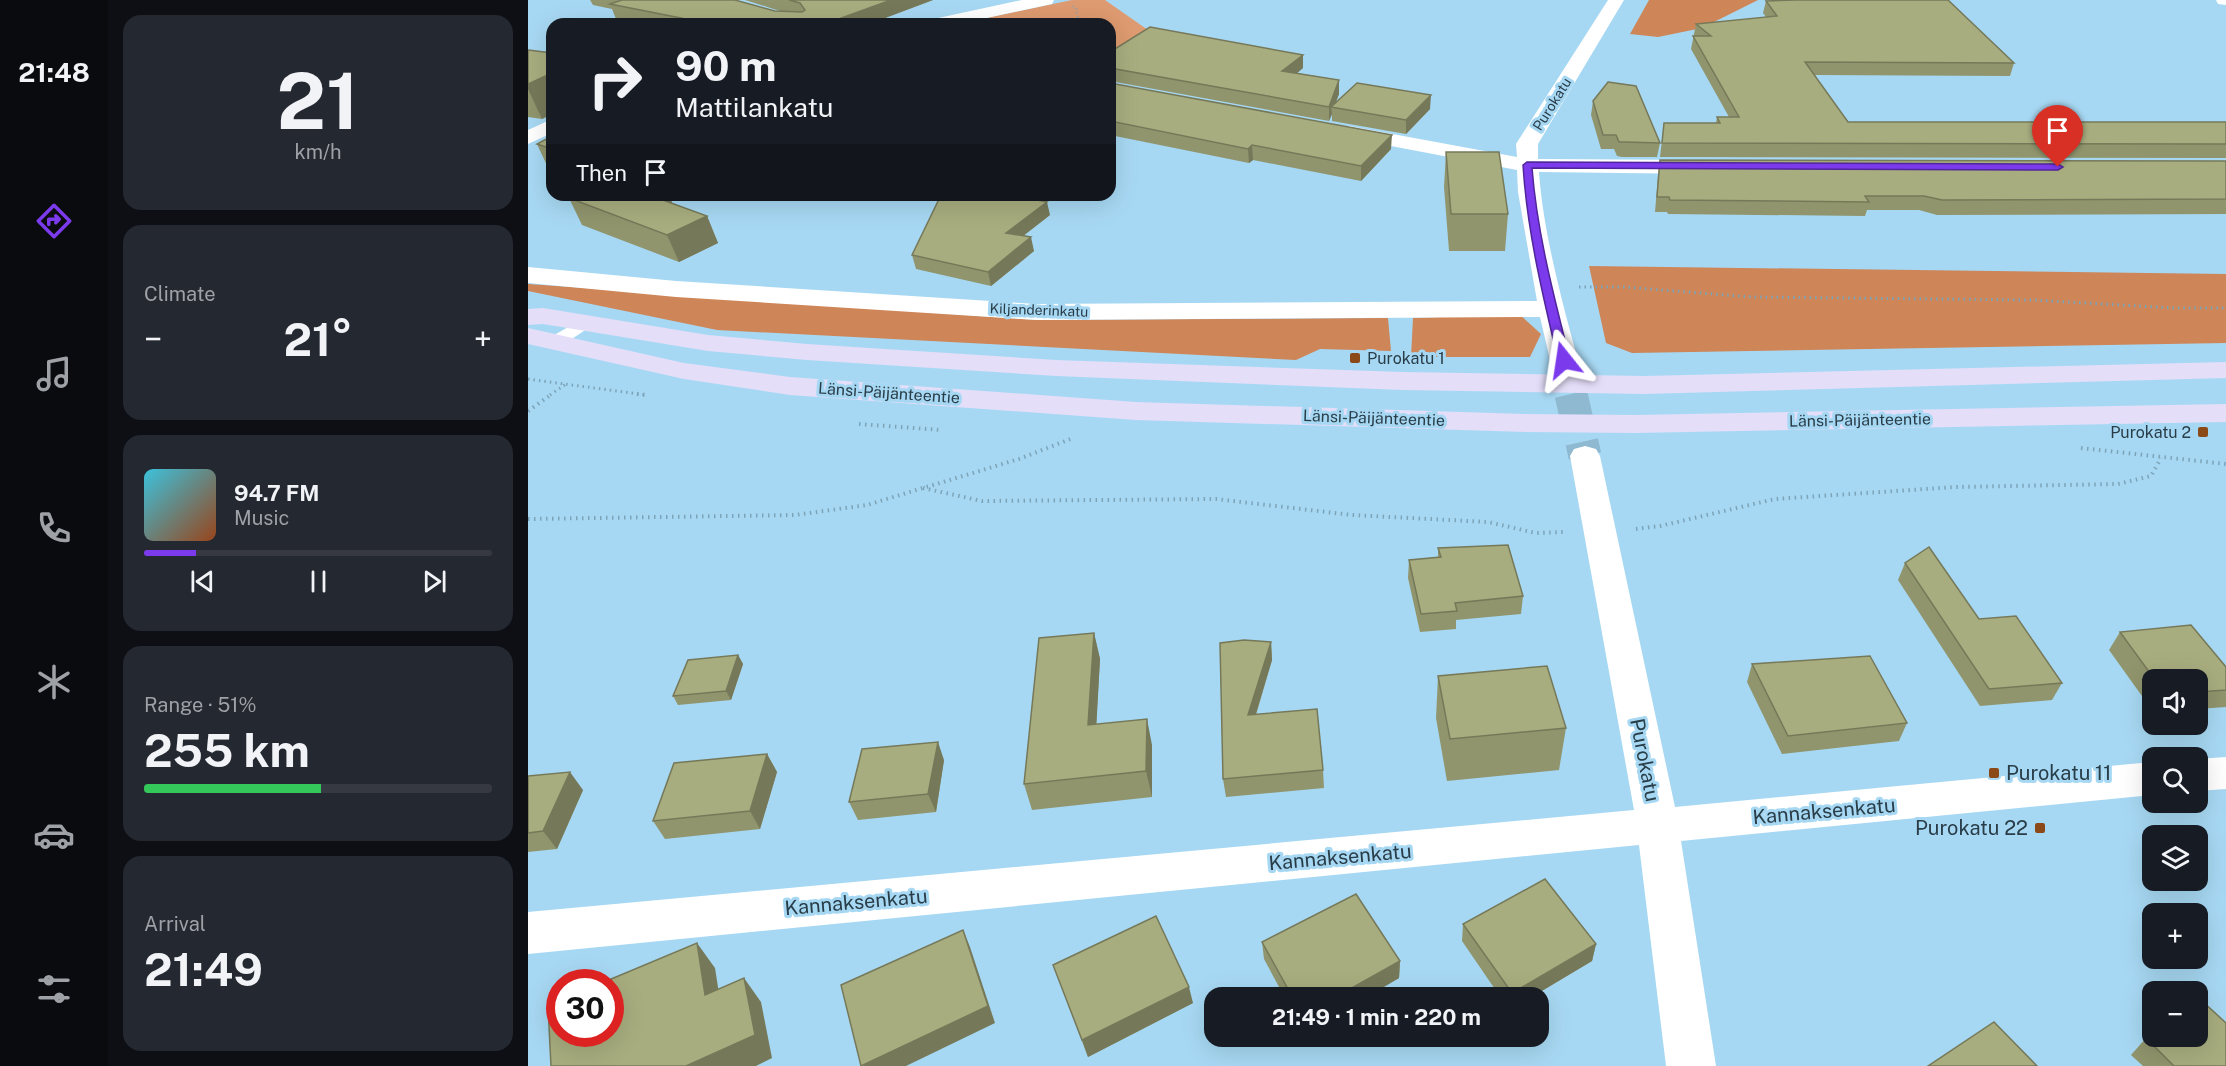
<!DOCTYPE html>
<meta charset="utf-8">
<style>
body{margin:0;font-family:"Public Sans",sans-serif;background:#242831;color:#f1f3f6;height:100vh;display:flex;flex-direction:column;font-size:22px;white-space:nowrap}
*{box-sizing:border-box;margin:0}
p{font-size:20px;color:#9ea1a6}
.icon{flex:none;width:33px;height:33px;fill:none;stroke:currentColor;stroke-width:2;stroke-linecap:round;stroke-linejoin:round}
.map{position:relative;flex:1;overflow:hidden}
.panel{display:flex;flex-direction:column;gap:15px;padding:15px;background:#0d0f14;width:420px}
.panel>*{flex:none}
.banner{position:absolute;left:18px;top:18px;width:570px;height:183px;border-radius:18px;box-shadow:0 6px 24px #0002;background:#171b24;color:#f1f3f6;overflow:hidden}
.fabs{position:absolute;left:1614px;top:669px;display:grid;gap:12px}
.fabs a{display:grid;place-items:center;width:66px;height:66px;border-radius:12px;background:#171b24;box-shadow:0 6px 24px #0002;font-size:30px}
.speed{position:absolute;left:18px;top:969px;display:flex;gap:12px;font-size:30px;font-weight:700;text-align:center}
.speed>*{display:grid;place-content:center;width:78px;height:78px;border-radius:50%;background:#171b24;box-shadow:0 6px 24px #0002;line-height:1}
.speed .limit{border:9px solid #d22;background:#fff;color:#111}
.pin{position:absolute;display:grid;place-items:center;width:51px;height:51px;color:#fff;margin:-62px -26px;border-radius:50% 50% 50% 0;rotate:-45deg;box-shadow:0 0 6px #0007}
.pin .icon{rotate:45deg}
.me{position:absolute;width:66px;margin:-33px;rotate:345deg;stroke-linejoin:round;filter:drop-shadow(0 0 4px #0008)}
.turn{display:flex;align-items:center;gap:21px;height:126px;padding:0 30px;font-size:27px}
.turn .icon{width:78px;height:78px;stroke-width:2.5}
.turn b{display:block;font-size:42px;line-height:51px}
.then{display:flex;align-items:center;height:57px;padding:0 30px;background:#0003;gap:12px;font-size:22px}
.big{font-size:45px;font-weight:700;line-height:1.1}
.panel .widget{flex:1;display:flex;flex-direction:column;justify-content:center;gap:9px;min-width:0;padding:0 21px;border-radius:18px;background:#242831}
.panel .dial{align-items:center;gap:0}
.dial b{font-size:78px;line-height:1}
.song{display:flex;align-items:center;gap:18px}
.cover{width:72px;height:72px;border-radius:9px;background:linear-gradient(135deg,hsl(190 70% 55%),hsl(20 70% 35%))}
.played{height:6px;border-radius:3px;background:linear-gradient(90deg,#7c3aed 15%,#363941 15%)}
.keys{display:flex;justify-content:space-around;direction:ltr}
.heat{display:flex;justify-content:space-between;align-items:center;font-size:33px;direction:ltr}
.charge{height:9px;border-radius:4px;background:linear-gradient(90deg,#34c759 51%,#363941 0)}
.trip{position:absolute;left:676px;top:987px;width:345px;height:60px;border-radius:18px;background:#171b24;box-shadow:0 6px 24px #0002;font-weight:700;line-height:60px;text-align:center}
main{display:flex;flex:1;min-height:0}
.menu{display:flex;flex-direction:column;width:108px;justify-content:space-around;align-items:center;background:#090b0e;color:#9ea1a6}
.menu .icon{width:42px;height:42px}
.menu .active{color:#7c3aed}
.menu b{font-size:27px;color:#f1f3f6}
.map>svg:first-child{display:block}
</style>
<main>
<nav class="menu">
<b>21:48</b>
<svg class="icon active" aria-label="directions" viewBox="0 0 24 24"><path d="M12 3l9 9-9 9-9-9zM9 14v-3h6M13 9l2 2-2 2"/></svg>
<svg class="icon" aria-label="music" viewBox="0 0 24 24"><path d="M9 18V5l10-2v13"/><circle cx="6" cy="18" r="3"/><circle cx="16" cy="16" r="3"/></svg>
<svg class="icon" aria-label="phone" viewBox="0 0 24 24"><path d="M5 4h4l2 5-3 2q2 4 5 5l2-3 5 2v4C11 20 4 13 5 4z"/></svg>
<svg class="icon" aria-label="climate" viewBox="0 0 24 24"><path d="M12 3v18M4 7l16 10M4 17L20 7"/></svg>
<svg class="icon" aria-label="car" viewBox="0 0 24 24"><path d="M5 17H2v-5l4-1 3-4h7l3 4 3 1v5h-3M9 17h6M6 11h13"/><circle cx="7" cy="17" r="2"/><circle cx="17" cy="17" r="2"/></svg>
<svg class="icon" aria-label="filters" viewBox="0 0 24 24"><path d="M4 7h16M4 17h16"/><circle cx="9" cy="7" r="2"/><circle cx="15" cy="17" r="2"/></svg>
</nav>
<section class="panel">
<div class="widget dial"><b>21</b><p>km/h</p></div>
<div class="widget"><p>Climate</p>
<div class="heat"><a>−</a><b class="big">21°</b><a>+</a></div>
</div>
<div class="widget">
<div class="song"><i class="cover"></i><div><b>94.7 FM</b><p>Music</p></div></div>
<div class="played"></div>
<div class="keys"><svg class="icon" aria-label="previous" viewBox="0 0 24 24"><path d="M18 5L8 12l10 7zM5 5v14"/></svg><svg class="icon" aria-label="pause" viewBox="0 0 24 24"><path d="M8 5v14M16 5v14"/></svg><svg class="icon" aria-label="next" viewBox="0 0 24 24"><path d="M6 5l10 7-10 7zM19 5v14"/></svg></div>
</div>
<div class="widget"><p>Range · 51%</p><b class="big">255 km</b><div class="charge"></div></div>
<div class="widget"><p>Arrival</p><b class="big">21:49</b></div>
</section>
<div class="map">
<svg width="1698" height="1066" viewBox="0 0 1698 1066">
<rect width="100%" height="100%" fill="#a7d8f3"/>
<!-- green -->
<polygon fill="#de9a70" points="544,0 577,0 620,30 582,54 582,24 429,24"/>
<!-- forest -->
<g fill="#ce8557">
<polygon points="1121,0 1230,0 1174,28 1130,37 1102,34"/>
<polygon points="1061,266 1698,274 1698,343 1104,353 1078,343"/>
<polygon points="0,284 509,320 860,318 863,351 792,349 768,360 189,330 0,291"/>
<polygon points="991,314 1013,334 1002,357 883,357 885,318"/>
</g>
<g fill="none" stroke-linecap="round" stroke-linejoin="round">
<!-- minor-tunnel-far1 -->
<polyline stroke="#8eb9d1" stroke-width="26" stroke-dasharray="26 13" stroke-linecap="butt" points="1036,360 1044,395"/>
<!-- minor-tunnel -->
<polyline stroke="#8eb9d1" stroke-width="33" stroke-dasharray="33 16" stroke-linecap="butt" points="1043,394 1057,456"/>
<!-- path-far2 -->
<g stroke="#7ca4b9" stroke-width="2" stroke-dasharray="1 3" stroke-linecap="butt">
<polyline points="545,6 548,8 551,24"/>
<polyline points="357,24 379,20"/>
</g>
<!-- path-far1 -->
<g stroke="#7ca4b9" stroke-width="3" stroke-dasharray="1.5 4" stroke-linecap="butt">
<polyline points="1051,287 1096,287 1223,297 1505,300 1645,308 1698,308"/>
<polyline points="0,379 118,395"/>
<polyline points="22,395 38,384"/>
</g>
<!-- path -->
<g stroke="#7ca4b9" stroke-width="4" stroke-dasharray="1.5 4.5" stroke-linecap="butt">
<polyline points="109,394 118,395"/>
<polyline points="0,411 24,394"/>
<polyline points="331,424 413,430"/>
<polyline points="1553,448 1698,464"/>
<polyline points="395,488 454,501 688,499 824,515 960,522 1008,533 1035,532"/>
<polyline points="0,519 267,515 339,505 491,459 545,438"/>
<polyline points="1108,529 1132,526 1247,499 1428,487 1590,484 1623,476 1633,458"/>
</g>
<!-- service -->
<polygon fill="#fff" fill-rule="evenodd" points="56,318 62,319 64,323 62,327 33,346 21,346 18,342 21,338"/>
<!-- minor -->
<g fill="#fff" fill-rule="evenodd">
<polygon points="494,0 526,0 524,4 431,24 398,24 401,20"/>
<path d="M 1080,0 L 1096,0 L 1010,144 L 1010,159 L 1177,160 L 1185,162 L 1188,167 L 1185,172 L 1177,174 L 1011,172 C 1015,231 1034,302 1050,360 L 1046,366 L 1036,368 L 1026,366 L 1022,360 L 1012,317 L 509,320 L 148,297 L 0,283 L 0,267 L 148,281 L 509,304 L 1009,301 L 990,192 L 989,170 L 821,138 L 814,136 L 811,132 L 814,128 L 821,126 L 989,157 L 988,144 Z"/>
<polygon points="1688,0 1698,0 1698,5 1690,4"/>
<polygon points="24,119 24,133 0,144 0,130"/>
<polygon points="1057,446 1068,449 1072,456 1147,807 1624,762 1624,795 1153,841 1188,1066 1138,1066 1111,845 0,954 0,912 1106,810 1042,456 1046,449"/>
<polygon points="1698,757 1698,789 1670,791 1670,759"/>
</g>
<!-- secondary -->
<g fill="#e4def9" fill-rule="evenodd">
<polygon points="15,308 180,335 279,344 528,360 875,372 1116,376 1698,362 1698,378 1116,394 875,390 528,376 279,360 180,351 15,324 0,325 0,309"/>
<polygon points="0,328 156,363 262,377 608,402 998,414 1107,415 1698,404 1698,422 1107,433 998,432 608,420 262,395 156,379 0,344"/>
</g>
</g>
<!-- wall -->
<g fill="#90956d">
<polygon points="62,0 207,0 247,11 255,12 217,0 405,0 341,24 114,24 88,19 84,9 65,5"/>
<polygon points="1238,1 1486,63 1482,76 1286,75 1320,122 1698,122 1698,158 1132,157 1136,123 1188,123 1189,117 1201,117 1163,49 1168,24 1238,17 1235,13"/>
<polygon points="0,50 24,53 24,114 14,119 0,117"/>
<polygon points="582,52 775,55 775,68 769,73 811,80 811,94 808,102 902,109 878,134 804,121 804,114 801,121 582,81"/>
<polygon points="582,83 863,149 833,181 725,160 721,163 582,135"/>
<polygon points="1065,101 1132,143 1129,157 1094,157 1089,156 1086,149 1073,149 1063,115"/>
<polygon points="24,136 24,171 21,170 9,144"/>
<polygon points="918,152 980,214 977,251 921,251 916,187"/>
<polygon points="1132,160 1698,161 1698,214 1409,215 1391,210 1339,210 1337,216 1140,214 1139,212 1127,212 1130,175"/>
<polygon points="41,198 144,203 179,216 190,243 151,262 54,225"/>
<polygon points="522,215 495,236 506,251 463,286 388,269 384,255"/>
<polygon points="910,548 995,596 993,614 928,620 928,629 892,632 880,578 881,560 910,557"/>
<polygon points="1377,563 1534,683 1524,700 1452,706 1370,580"/>
<polygon points="1592,632 1698,667 1698,707 1670,709 1670,680 1624,680 1624,710 1581,650"/>
<polygon points="566,633 572,659 568,724 624,745 624,797 504,810 496,784"/>
<polygon points="743,642 744,660 728,715 795,770 796,788 698,797 695,779"/>
<polygon points="210,655 215,664 203,700 150,705 145,696"/>
<polygon points="1224,664 1379,723 1371,741 1254,754 1219,682"/>
<polygon points="910,676 1038,728 1031,770 919,781 908,718"/>
<polygon points="239,754 249,772 232,829 137,839 125,821"/>
<polygon points="416,760 408,812 330,820 321,802"/>
<polygon points="0,776 55,790 29,849 0,852"/>
<polygon points="935,924 1068,944 1064,961 1002,998 973,998 934,941"/>
<polygon points="734,942 872,961 871,978 837,998 757,998 736,959"/>
<polygon points="525,965 665,1003 560,1057"/>
<polygon points="1618,1038 1698,1066 1615,1066 1603,1055"/>
</g>
<!-- shaded-wall -->
<g fill="#767959">
<polygon points="363,0 405,0 341,24 297,24"/>
<polygon points="775,55 775,68 755,85 754,71"/>
<polygon points="24,73 24,114 14,119 0,89 0,84"/>
<polygon points="811,80 811,94 806,107 803,107 804,114 801,121 801,107"/>
<polygon points="903,95 902,109 878,134 878,120"/>
<polygon points="864,135 863,149 833,181 833,166"/>
<polygon points="724,145 725,160 721,163 720,149"/>
<polygon points="132,195 144,195 143,226 132,199"/>
<polygon points="519,202 522,215 481,247 478,233"/>
<polygon points="179,216 190,243 151,262 139,235"/>
<polygon points="503,237 506,251 463,286 460,272"/>
<polygon points="566,633 572,659 567,751 560,725"/>
<polygon points="743,642 744,660 722,733 720,715"/>
<polygon points="210,655 215,664 203,700 198,691"/>
<polygon points="619,719 624,745 624,797 618,771"/>
<polygon points="410,742 416,760 408,812 400,794"/>
<polygon points="239,754 249,772 232,829 222,811"/>
<polygon points="42,772 55,790 29,849 15,831"/>
<polygon points="435,930 442,947 467,1023 378,1066 335,1066"/>
<polygon points="169,943 187,968 195,1019 177,995"/>
<polygon points="1068,944 1064,961 1002,998 983,998 984,993"/>
<polygon points="872,961 871,978 837,998 806,998"/>
<polygon points="216,978 233,1002 244,1058 228,1066 158,1066"/>
<polygon points="661,987 665,1003 560,1057 554,1040"/>
</g>
<!-- building -->
<g fill="#a8ad7f" stroke="#767959" stroke-width="1.5">
<polygon points="94,0 207,0 247,11 274,12 277,10 272,3 261,0 363,0 297,24 153,24 143,22 153,18 82,4"/>
<polygon points="1268,0 1420,0 1486,63 1277,62 1320,122 1698,122 1698,144 1134,143 1136,123 1192,123 1189,117 1211,117 1165,36 1183,36 1168,24 1249,16 1238,1"/>
<polygon points="622,27 775,55 754,71 811,80 801,107 582,68 582,52"/>
<polygon points="0,50 24,53 24,73 0,84"/>
<polygon points="1080,82 1108,86 1132,143 1096,142 1091,142 1088,135 1075,135 1065,101"/>
<polygon points="582,83 864,135 833,166 724,145 720,149 582,121"/>
<polygon points="829,83 903,95 878,120 803,107"/>
<polygon points="24,136 24,149 9,144"/>
<polygon points="918,152 971,152 980,214 923,214"/>
<polygon points="1132,160 1698,161 1698,199 1414,200 1396,196 1337,196 1341,202 1142,200 1141,197 1129,197"/>
<polygon points="48,195 132,195 132,199 179,216 139,235 41,198"/>
<polygon points="413,195 486,195 519,202 478,233 503,237 460,272 384,255"/>
<polygon points="980,545 995,596 927,603 929,611 893,614 881,560 913,557 910,548"/>
<polygon points="1401,547 1451,619 1488,616 1534,683 1461,689 1377,563"/>
<polygon points="1663,625 1698,667 1698,690 1670,692 1670,680 1627,680 1592,632"/>
<polygon points="566,633 560,725 619,719 618,771 496,784 511,638"/>
<polygon points="716,640 743,642 720,715 789,709 795,770 695,779 692,643"/>
<polygon points="210,655 198,691 145,696 160,660"/>
<polygon points="1342,656 1379,723 1260,736 1224,664"/>
<polygon points="1019,666 1038,728 922,739 910,676"/>
<polygon points="410,742 400,794 321,802 334,749"/>
<polygon points="239,754 222,811 125,821 146,763"/>
<polygon points="42,772 15,831 0,833 0,776"/>
<polygon points="1017,879 1068,944 984,993 935,924"/>
<polygon points="828,894 872,961 806,998 765,998 734,942"/>
<polygon points="628,916 661,987 554,1040 525,965"/>
<polygon points="435,930 460,1006 333,1066 313,985"/>
<polygon points="169,943 177,995 216,978 227,1035 158,1066 23,1066 20,1006 32,1001 32,1034 82,1034 82,982 76,982"/>
<polygon points="1673,1000 1698,1023 1698,1066 1646,1066 1618,1038 1624,1034 1624,1036 1670,1036 1670,1002"/>
<polygon points="1466,1022 1509,1066 1400,1066"/>
</g>
<!-- route -->
<path fill="#7c3aed" stroke="#51269a" stroke-width="1.5" d="M 999,162 L 1530,164 L 1535,167 L 1530,170 L 1004,168 C 1009,233 1026,297 1042,360 L 1036,363 L 1030,360 C 1015,296 999,231 995,165 Z"/>
<!-- markers -->
<g fill="#8b4917" stroke="#a7d8f3" stroke-width="2">
<rect x="821" y="352" width="12" height="12" rx="3"/>
<rect x="1669" y="426" width="12" height="12" rx="3"/>
<rect x="1460" y="767" width="12" height="12" rx="3"/>
<rect x="1506" y="822" width="12" height="12" rx="3"/>
</g>
<g text-anchor="middle" dominant-baseline="central" stroke-width="6" stroke-linejoin="round" paint-order="stroke">
<!-- far-street labels -->
<g font-size="14" fill="#293d48" stroke="#a7d8f3">
<text transform="translate(1024 104) rotate(-58)">Purokatu</text>
<text transform="translate(511 310) rotate(2)">Kiljanderinkatu</text>
</g>
<!-- poi labels -->
<g font-size="16" fill="#293d48" stroke="#a7d8f3" text-anchor="start">
<text x="839" y="358">Purokatu 1</text>
<text x="1663" y="432" text-anchor="end">Purokatu 2</text>
</g>
<!-- street labels -->
<g font-size="16" fill="#293d48" stroke="#a7d8f3">
<text transform="translate(361 393) rotate(4)">Länsi-Päijänteentie</text>
<text transform="translate(846 418) rotate(2)">Länsi-Päijänteentie</text>
<text transform="translate(1332 420) rotate(-1)">Länsi-Päijänteentie</text>
</g>
<!-- near-street labels -->
<g font-size="20" fill="#293d48" stroke="#a7d8f3">
<text transform="translate(1117 760) rotate(79)">Purokatu</text>
<text transform="translate(1296 811) rotate(-5)">Kannaksenkatu</text>
<text transform="translate(812 857) rotate(-5)">Kannaksenkatu</text>
<text transform="translate(328 902) rotate(-5)">Kannaksenkatu</text>
</g>
<!-- near-poi labels -->
<g font-size="20" fill="#293d48" stroke="#a7d8f3" text-anchor="start">
<text x="1478" y="773">Purokatu 11</text>
<text x="1500" y="828" text-anchor="end">Purokatu 22</text>
</g>
</g>
</svg>
<div class="fabs">
<a><svg class="icon" aria-label="sound" viewBox="0 0 24 24"><path d="M4 9h4l5-4v14l-5-4H4zM17 9q2 3 0 6"/></svg></a>
<a><svg class="icon" aria-label="search" viewBox="0 0 24 24"><circle cx="10" cy="10" r="6"/><path d="M15 15l6 6"/></svg></a>
<a><svg class="icon" aria-label="layers" viewBox="0 0 24 24"><path d="M12 4l9 5-9 5-9-5zM3 14l9 5 9-5"/></svg></a>
<a>+</a>
<a>−</a>
</div>
<div class="speed"><div class="limit">30</div></div>
<div class="pin" style="left:1530px;top:167px;background:#d93025"><svg class="icon" aria-label="arrive" viewBox="0 0 24 24"><path d="M6 21V4h12l-3 4 3 4H6"/></svg></div>
<svg class="me" style="left:1036px;top:360px" viewBox="-20 -20 40 40"><path d="M0-17L14 15 0 8-14 15z" fill="#7c3aed" stroke="#fff" stroke-width="4"/></svg>
<div class="trip">21:49 · 1 min · 220 m</div>
<div class="banner">
<div class="turn"><svg class="icon" aria-label="right" viewBox="0 0 24 24"><path d="M7 20v-9h11M14 6l5 5-5 5"/></svg><div><b>90 m</b>Mattilankatu</div></div>
<div class="then">Then<svg class="icon" aria-label="arrive" viewBox="0 0 24 24"><path d="M6 21V4h12l-3 4 3 4H6"/></svg></div>
</div>
</div>
</main>
